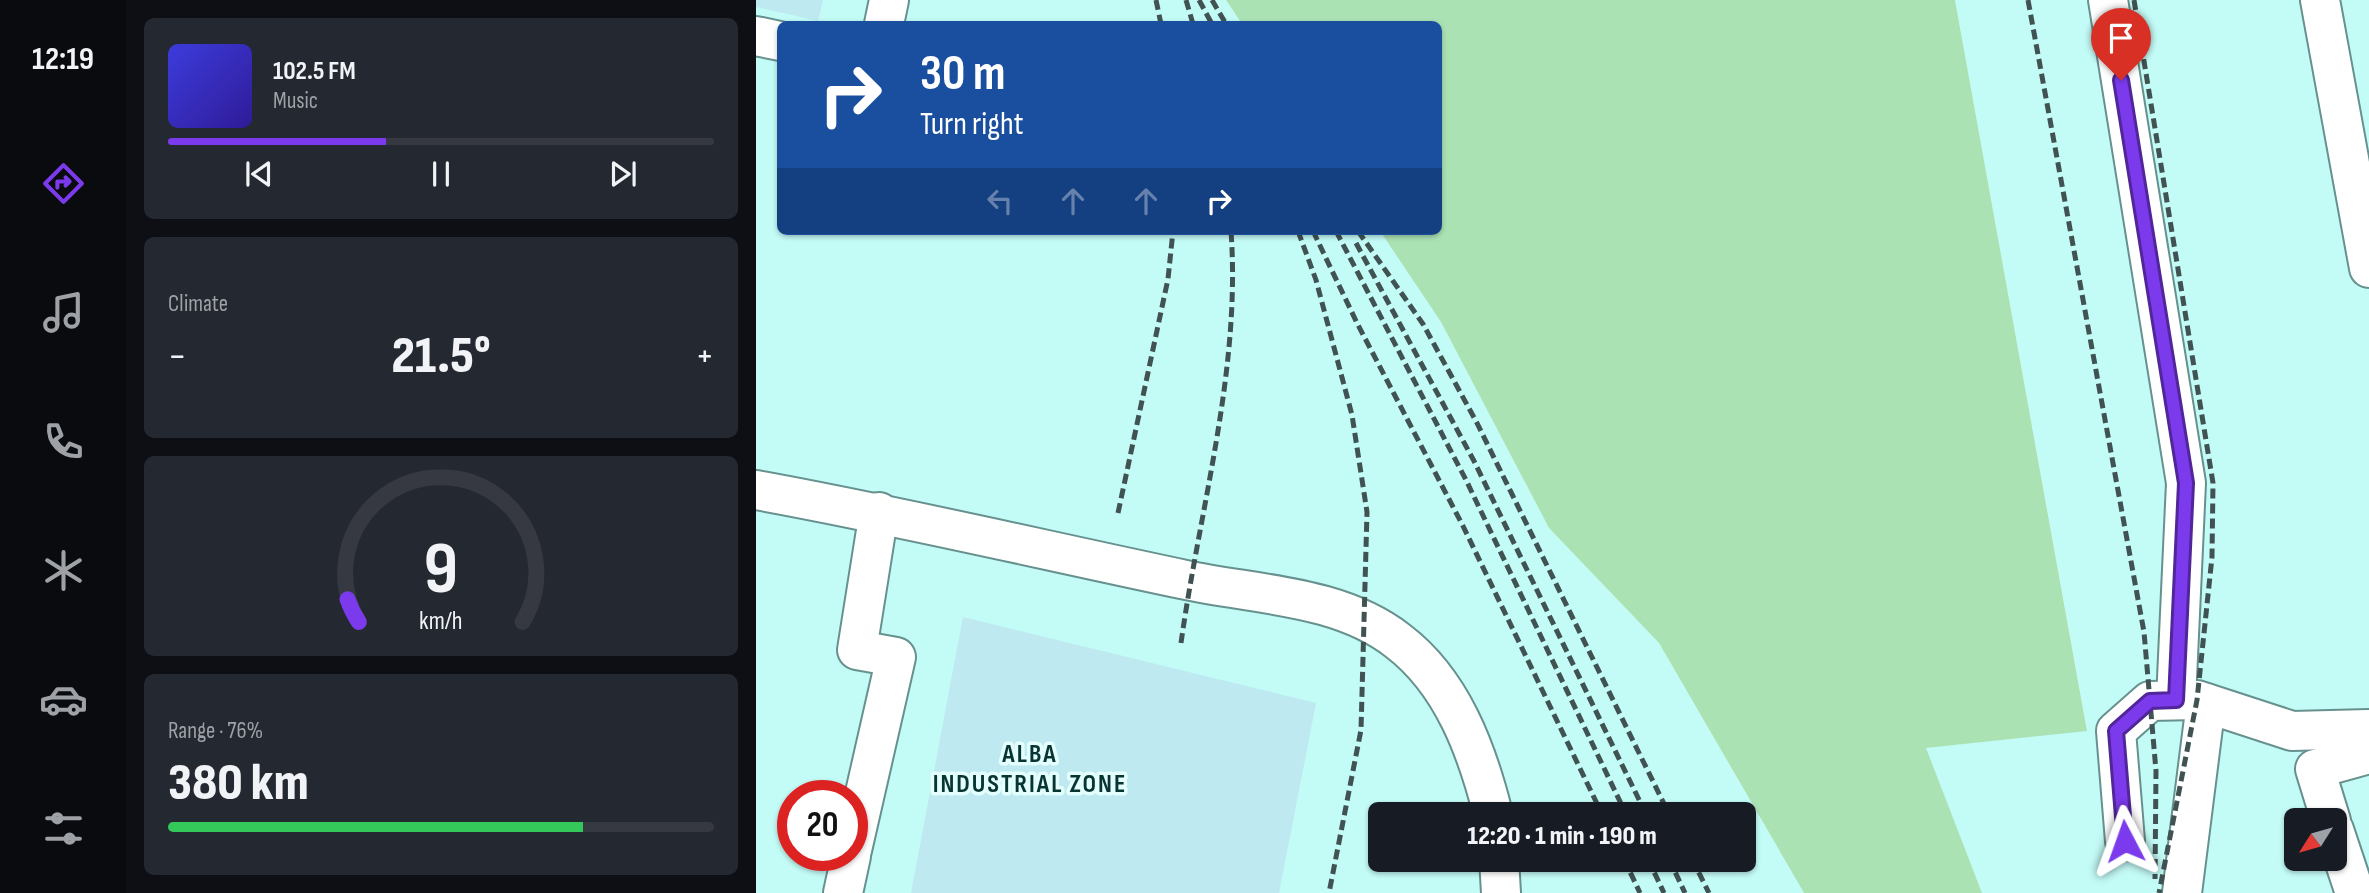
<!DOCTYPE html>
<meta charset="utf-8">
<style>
body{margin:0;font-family:"Sofia Sans Condensed",sans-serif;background:#242831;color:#f1f3f6;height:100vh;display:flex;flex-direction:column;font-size:26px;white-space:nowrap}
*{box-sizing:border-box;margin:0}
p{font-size:23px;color:#9ea1a6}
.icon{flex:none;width:38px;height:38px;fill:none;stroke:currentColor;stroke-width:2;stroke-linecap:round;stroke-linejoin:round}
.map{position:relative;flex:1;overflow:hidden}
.drawer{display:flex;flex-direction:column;gap:18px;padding:18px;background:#0d0f14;width:630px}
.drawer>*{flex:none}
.hud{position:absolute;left:21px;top:21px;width:665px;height:214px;border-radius:10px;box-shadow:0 2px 5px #0004;background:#1a4fa0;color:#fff;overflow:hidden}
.needle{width:46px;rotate:233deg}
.buttons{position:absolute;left:1528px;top:808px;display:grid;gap:14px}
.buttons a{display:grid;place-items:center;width:63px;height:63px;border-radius:10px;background:#171b24;box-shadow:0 2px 5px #0004;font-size:35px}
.speed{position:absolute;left:21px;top:780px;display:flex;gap:14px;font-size:35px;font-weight:700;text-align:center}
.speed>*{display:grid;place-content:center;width:91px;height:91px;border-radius:50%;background:#171b24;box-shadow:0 2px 5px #0004;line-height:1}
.speed .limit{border:10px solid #d22;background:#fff;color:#111}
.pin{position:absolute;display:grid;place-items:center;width:60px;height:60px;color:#fff;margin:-72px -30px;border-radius:50% 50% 50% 0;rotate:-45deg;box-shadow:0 0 7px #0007}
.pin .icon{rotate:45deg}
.me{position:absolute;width:77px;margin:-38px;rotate:356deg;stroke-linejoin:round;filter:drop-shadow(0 0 5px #0008)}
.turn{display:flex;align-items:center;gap:24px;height:147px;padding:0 28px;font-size:32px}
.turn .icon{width:91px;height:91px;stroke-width:2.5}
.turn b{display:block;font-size:49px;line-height:60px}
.lanes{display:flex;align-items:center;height:66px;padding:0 28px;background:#0003;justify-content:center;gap:35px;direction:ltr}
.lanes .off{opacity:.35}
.big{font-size:52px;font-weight:800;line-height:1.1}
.drawer .tile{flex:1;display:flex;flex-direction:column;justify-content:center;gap:10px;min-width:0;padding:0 24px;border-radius:10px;background:#242831}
.drawer .dial{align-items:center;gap:0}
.dial svg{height:182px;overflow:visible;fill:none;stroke:#363941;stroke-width:7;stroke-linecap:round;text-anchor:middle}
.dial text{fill:#f1f3f6;stroke:none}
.song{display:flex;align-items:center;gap:21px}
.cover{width:84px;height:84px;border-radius:10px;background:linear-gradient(135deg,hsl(240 70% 55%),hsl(250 70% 35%))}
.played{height:7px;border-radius:4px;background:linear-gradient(90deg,#7c3aed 40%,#363941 40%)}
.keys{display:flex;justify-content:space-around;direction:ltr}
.heat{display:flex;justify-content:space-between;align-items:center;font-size:38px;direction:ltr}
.charge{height:10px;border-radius:5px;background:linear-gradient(90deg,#34c759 76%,#363941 0)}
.trip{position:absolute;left:612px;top:802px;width:388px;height:70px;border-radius:10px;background:#171b24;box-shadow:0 2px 5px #0004;font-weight:800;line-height:70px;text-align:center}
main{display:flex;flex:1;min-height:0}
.dock{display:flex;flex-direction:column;width:126px;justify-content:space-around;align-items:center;background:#090b0e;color:#9ea1a6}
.dock .icon{width:49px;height:49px}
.dock .on{color:#7c3aed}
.dock b{font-size:32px;color:#f1f3f6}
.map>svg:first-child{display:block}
</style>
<main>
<nav class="dock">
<b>12:19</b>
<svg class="icon on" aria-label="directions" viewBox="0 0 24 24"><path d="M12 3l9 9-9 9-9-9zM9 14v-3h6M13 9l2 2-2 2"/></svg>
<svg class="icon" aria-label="music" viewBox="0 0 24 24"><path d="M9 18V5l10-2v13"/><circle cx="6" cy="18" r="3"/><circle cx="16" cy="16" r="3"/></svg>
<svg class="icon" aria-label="phone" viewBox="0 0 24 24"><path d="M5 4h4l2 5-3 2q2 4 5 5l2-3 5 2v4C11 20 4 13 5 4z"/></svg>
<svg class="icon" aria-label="climate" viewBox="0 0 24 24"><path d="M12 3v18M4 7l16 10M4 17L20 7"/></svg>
<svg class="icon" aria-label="car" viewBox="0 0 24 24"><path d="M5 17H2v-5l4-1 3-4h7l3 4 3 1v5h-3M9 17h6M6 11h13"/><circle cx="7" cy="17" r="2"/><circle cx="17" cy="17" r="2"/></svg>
<svg class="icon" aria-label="filters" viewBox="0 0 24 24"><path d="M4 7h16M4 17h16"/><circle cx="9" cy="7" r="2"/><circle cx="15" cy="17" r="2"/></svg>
</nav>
<section class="drawer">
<div class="tile">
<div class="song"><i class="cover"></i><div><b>102.5 FM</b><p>Music</p></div></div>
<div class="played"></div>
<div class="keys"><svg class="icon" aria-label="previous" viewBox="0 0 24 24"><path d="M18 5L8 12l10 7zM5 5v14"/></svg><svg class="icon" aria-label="pause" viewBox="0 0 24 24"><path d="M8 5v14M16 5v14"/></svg><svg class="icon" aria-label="next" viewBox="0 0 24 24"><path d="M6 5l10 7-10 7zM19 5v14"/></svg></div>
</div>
<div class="tile"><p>Climate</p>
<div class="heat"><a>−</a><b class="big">21.5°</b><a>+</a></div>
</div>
<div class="tile dial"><svg viewBox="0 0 100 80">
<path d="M14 69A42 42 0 1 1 86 69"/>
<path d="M14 69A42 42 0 0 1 9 59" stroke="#7c3aed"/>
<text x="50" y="56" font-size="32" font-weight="700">9</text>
<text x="50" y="72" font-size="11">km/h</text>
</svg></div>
<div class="tile"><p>Range · 76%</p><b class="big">380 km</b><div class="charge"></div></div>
</section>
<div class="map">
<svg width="1613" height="893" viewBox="0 0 1613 893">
<rect width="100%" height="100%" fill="#e3fefc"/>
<!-- built -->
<g fill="#c3fbf6" fill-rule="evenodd">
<path d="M 0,0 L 470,0 L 486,24 L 24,24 L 24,231 L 624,231 L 685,322 L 793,528 L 903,643 L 1048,893 L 0,893 ZM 37,796 L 96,796 L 96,856 L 37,856 ZM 625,814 L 989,814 L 989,859 L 625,859 Z"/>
<path d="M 1199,0 L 1613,0 L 1613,893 L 1226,893 L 1169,748 L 1331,730 ZM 1540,821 L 1578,821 L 1578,859 L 1540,859 Z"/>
</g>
<!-- green -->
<polygon fill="#aae2b4" points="470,0 1199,0 1331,731 1170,748 1226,893 1048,893 903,643 793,528 685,322 624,231 682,231 682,24 486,24"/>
<!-- building -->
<g fill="#bee9f1">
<polygon points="0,0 67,0 62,21 0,7"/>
<polygon points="207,617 560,703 523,893 155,893"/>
</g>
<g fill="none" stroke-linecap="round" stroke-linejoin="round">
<defs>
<g id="minor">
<polyline points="1352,0 1430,483 1420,700"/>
<polyline points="1564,0 1613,268"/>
<polyline points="128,24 133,0"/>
<polyline points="0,36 24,41"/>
<path d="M 0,490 C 144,516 287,550 430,580 C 500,595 583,595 642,641 C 696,682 721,750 737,814"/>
<polyline points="1575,821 1559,769 1613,754"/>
<polyline points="1578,830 1599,893"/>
<polyline points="1369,841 1360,731 1394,701 1441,700 1536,731 1613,729"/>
<polyline points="96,850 140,657 101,650 123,512"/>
<polyline points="743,859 745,893"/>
<polyline points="87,893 95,856"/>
<polyline points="1426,893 1450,703"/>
</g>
</defs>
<!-- minor casing -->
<use href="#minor" stroke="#67918e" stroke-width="42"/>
<!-- minor -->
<use href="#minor" stroke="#fff" stroke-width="38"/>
<!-- rail -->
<g stroke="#405352" stroke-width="5" stroke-dasharray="10 5" stroke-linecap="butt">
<polyline points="400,0 405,24"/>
<polyline points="430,0 437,24"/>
<polyline points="443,0 456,24"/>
<polyline points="456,0 470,24"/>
<polyline points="1272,0 1388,632 1400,771 1399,879"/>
<polyline points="1378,0 1457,483 1456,557 1441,700 1403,893"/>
<polyline points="542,231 560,280 596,415 611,512 605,730 573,893"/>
<polyline points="557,231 601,323 707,526 846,814"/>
<polyline points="580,231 710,480 870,814"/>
<polyline points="602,231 667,324 721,423 913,814"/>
<polyline points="600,243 718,461 890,814"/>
<polyline points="362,513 412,279 417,231"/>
<path d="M 425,643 C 444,507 485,369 475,231"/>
<polyline points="868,859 884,893"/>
<polyline points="892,859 908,893"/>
<polyline points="913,859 929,893"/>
<polyline points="936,859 953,893"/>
</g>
</g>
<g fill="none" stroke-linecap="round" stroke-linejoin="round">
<defs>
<polyline id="route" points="1365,80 1430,483 1420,700 1394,701 1360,731 1369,841"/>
</defs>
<!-- route casing -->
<use href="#route" stroke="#51269a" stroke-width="18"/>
<!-- route -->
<use href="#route" stroke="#7c3aed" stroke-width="12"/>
</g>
<g text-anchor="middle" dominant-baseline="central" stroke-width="7" stroke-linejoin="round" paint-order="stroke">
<!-- district labels -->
<g font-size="26" font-weight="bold" letter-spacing="2" fill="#083533" stroke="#e3fefc">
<text x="274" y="754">ALBA<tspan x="274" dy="30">INDUSTRIAL ZONE</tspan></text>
</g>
</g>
</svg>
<div class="buttons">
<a><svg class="needle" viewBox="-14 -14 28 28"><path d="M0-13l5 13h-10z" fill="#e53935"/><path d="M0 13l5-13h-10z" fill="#9ea1a6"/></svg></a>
</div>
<div class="speed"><div class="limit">20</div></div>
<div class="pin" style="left:1365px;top:80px;background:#d93025"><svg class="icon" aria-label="arrive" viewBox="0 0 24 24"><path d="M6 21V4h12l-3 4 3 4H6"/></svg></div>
<svg class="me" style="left:1369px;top:841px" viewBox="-20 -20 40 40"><path d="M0-17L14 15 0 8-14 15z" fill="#7c3aed" stroke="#fff" stroke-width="4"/></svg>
<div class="trip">12:20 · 1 min · 190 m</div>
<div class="hud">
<div class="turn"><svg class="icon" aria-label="right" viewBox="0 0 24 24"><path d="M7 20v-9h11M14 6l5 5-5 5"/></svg><div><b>30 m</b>Turn right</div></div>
<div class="lanes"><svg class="icon off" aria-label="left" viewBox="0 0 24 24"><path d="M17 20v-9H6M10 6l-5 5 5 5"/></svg><svg class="icon off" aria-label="ahead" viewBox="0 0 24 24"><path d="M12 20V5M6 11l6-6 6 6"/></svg><svg class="icon off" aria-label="ahead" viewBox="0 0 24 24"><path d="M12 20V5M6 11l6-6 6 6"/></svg><svg class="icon" aria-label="right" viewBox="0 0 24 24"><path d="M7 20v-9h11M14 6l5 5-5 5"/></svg></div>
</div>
</div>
</main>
